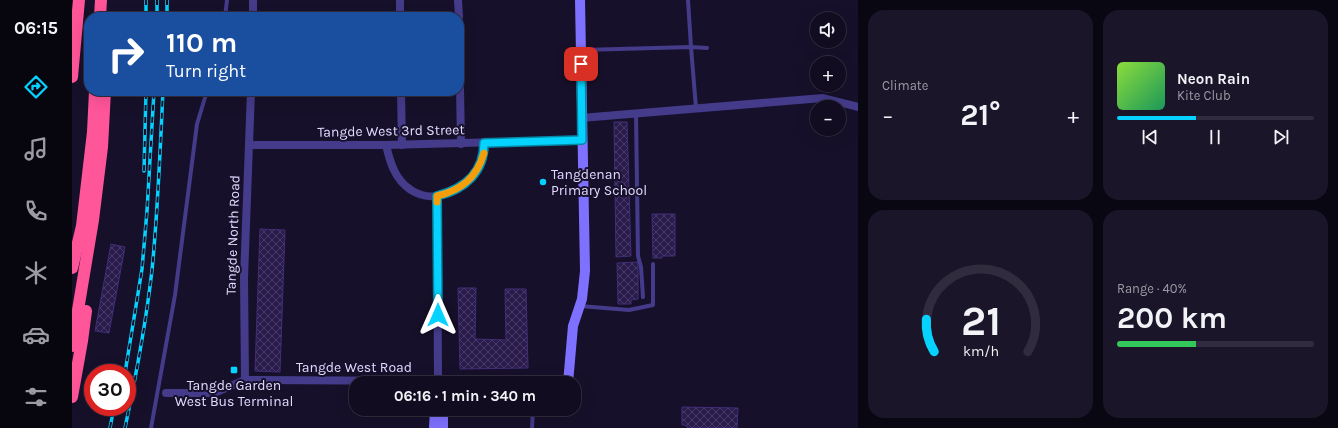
<!DOCTYPE html>
<meta charset="utf-8">
<style>
body{margin:0;font-family:Karla,sans-serif;background:#1a1529;color:#f1f3f6;height:100vh;display:flex;flex-direction:column;font-size:15px;white-space:nowrap}
*{box-sizing:border-box;margin:0}
p{font-size:13px;color:#9c9ba5}
.icon{flex:none;width:22px;height:22px;fill:none;stroke:currentColor;stroke-width:2;stroke-linecap:round;stroke-linejoin:round}
.map{position:relative;flex:1;overflow:hidden}
.sheet{display:flex;flex-direction:column;gap:10px;padding:10px;background:#090712;width:480px}
.sheet>*{flex:none}
.hud{position:absolute;left:12px;top:12px;width:380px;height:84px;border-radius:16px;box-shadow:0 4px 16px #0002,0 0 0 1px #302c3e;background:#1a4fa0;color:#fff;overflow:hidden}
.fabs{position:absolute;left:738px;top:12px;display:grid;gap:8px}
.fabs a{display:grid;place-items:center;width:36px;height:36px;border-radius:50%;background:#110c20;box-shadow:0 4px 16px #0002,0 0 0 1px #302c3e;font-size:20px}
.speed{position:absolute;left:12px;top:364px;display:flex;gap:8px;font-size:20px;font-weight:700;text-align:center}
.speed>*{display:grid;place-content:center;width:52px;height:52px;border-radius:50%;background:#110c20;box-shadow:0 4px 16px #0002,0 0 0 1px #302c3e;line-height:1}
.speed .limit{border:6px solid #d22;background:#fff;color:#111}
.pin{position:absolute;display:grid;place-items:center;width:34px;height:34px;color:#fff;margin:-17px;border-radius:8px;box-shadow:0 2px 6px #0006}
.me{position:absolute;width:44px;margin:-22px;rotate:0deg;stroke-linejoin:round;filter:drop-shadow(0 0 3px #0008)}
.turn{display:flex;align-items:center;gap:14px;height:84px;padding:0 16px;font-size:18px}
.turn .icon{width:52px;height:52px;stroke-width:2.5}
.turn b{display:block;font-size:28px;line-height:34px}
.big{font-size:30px;font-weight:700;line-height:1.1}
.sheet .tile{flex:1;display:flex;flex-direction:column;justify-content:center;gap:6px;min-width:0;padding:0 14px;border-radius:16px;background:#1a1529}
.sheet .dial{align-items:center;gap:0}
.dial svg{height:104px;overflow:visible;fill:none;stroke:#302c3e;stroke-width:7;stroke-linecap:round;text-anchor:middle}
.dial text{fill:#f1f3f6;stroke:none}
.song{display:flex;align-items:center;gap:12px}
.cover{width:48px;height:48px;border-radius:6px;background:linear-gradient(135deg,hsl(90 70% 55%),hsl(150 70% 35%))}
.played{height:4px;border-radius:2px;background:linear-gradient(90deg,#06d2ff 40%,#302c3e 40%)}
.keys{display:flex;justify-content:space-around;direction:ltr}
.heat{display:flex;justify-content:space-between;align-items:center;font-size:22px;direction:ltr}
.charge{height:6px;border-radius:3px;background:linear-gradient(90deg,#34c759 40%,#302c3e 0)}
.sheet .tiles{flex:1;display:grid;gap:10px;grid-template-columns:repeat(2,1fr)}
.trip{position:absolute;left:277px;top:376px;width:232px;height:40px;border-radius:16px;background:#110c20;box-shadow:0 4px 16px #0002,0 0 0 1px #302c3e;font-weight:700;line-height:40px;text-align:center}
main{display:flex;flex:1;min-height:0}
.menu{display:flex;flex-direction:column;width:72px;justify-content:space-around;align-items:center;background:#07050d;color:#9c9ba5}
.menu .icon{width:28px;height:28px}
.menu .selected{color:#06d2ff}
.menu b{font-size:18px;color:#f1f3f6}
.map>svg:first-child{display:block}
</style>
<main>
<nav class="menu">
<b>06:15</b>
<svg class="icon selected" aria-label="directions" viewBox="0 0 24 24"><path d="M12 3l9 9-9 9-9-9zM9 14v-3h6M13 9l2 2-2 2"/></svg>
<svg class="icon" aria-label="music" viewBox="0 0 24 24"><path d="M9 18V5l10-2v13"/><circle cx="6" cy="18" r="3"/><circle cx="16" cy="16" r="3"/></svg>
<svg class="icon" aria-label="phone" viewBox="0 0 24 24"><path d="M5 4h4l2 5-3 2q2 4 5 5l2-3 5 2v4C11 20 4 13 5 4z"/></svg>
<svg class="icon" aria-label="climate" viewBox="0 0 24 24"><path d="M12 3v18M4 7l16 10M4 17L20 7"/></svg>
<svg class="icon" aria-label="car" viewBox="0 0 24 24"><path d="M5 17H2v-5l4-1 3-4h7l3 4 3 1v5h-3M9 17h6M6 11h13"/><circle cx="7" cy="17" r="2"/><circle cx="17" cy="17" r="2"/></svg>
<svg class="icon" aria-label="filters" viewBox="0 0 24 24"><path d="M4 7h16M4 17h16"/><circle cx="9" cy="7" r="2"/><circle cx="15" cy="17" r="2"/></svg>
</nav>
<div class="map">
<svg width="786" height="428" viewBox="0 0 786 428">
<defs>
<pattern id="building-cross-hatch" width="8" height="8" patternUnits="userSpaceOnUse"><rect width="8" height="8" fill="#291c4c"/><path d="M0 0l8 8M0 8l8-8" fill="none" stroke="#483c67"/></pattern>
</defs>
<rect width="100%" height="100%" fill="#17102a"/>
<!-- building -->
<g fill="url(#building-cross-hatch)" stroke="#422e78">
<polygon points="542,122 555,122 559,256 544,257"/>
<polygon points="580,214 603,214 603,256 590,256 590,258 581,258"/>
<polygon points="188,229 213,230 208,372 183,371"/>
<polygon points="39,244 53,247 37,333 23,331"/>
<polygon points="566,262 566,299 559,300 559,304 546,304 545,263"/>
<polygon points="386,288 404,288 403,339 434,340 433,289 454,289 456,368 388,369"/>
<polygon points="610,407 666,408 665,428 616,428 613,425 610,425"/>
</g>
<g fill="none" stroke-linecap="round" stroke-linejoin="round">
<!-- lane -->
<g stroke="#443b8a" stroke-width="4">
<polyline points="616,0 619,47 624,108"/>
<polyline points="153,17 155,0"/>
<polyline points="510,50 619,47 635,48"/>
<polyline points="564,114 566,256 569,267 571,297"/>
<polyline points="508,306 557,310 581,305 581,264"/>
<polyline points="79,428 103,295 125,124 135,91"/>
<polyline points="460,428 461,409"/>
</g>
<!-- street -->
<g stroke="#443b8a" stroke-width="8">
<polyline points="328,0 328,17"/>
<polyline points="386,0 387,17"/>
<polyline points="181,17 181,0"/>
<polyline points="387,31 389,144"/>
<polyline points="329,91 330,145"/>
<polyline points="509,118 751,98 786,107"/>
<polyline points="177,145 314,145 510,140"/>
<path d="M 314,145 C 318,162 323,180 339,190 C 363,206 398,189 409,164 C 412,158 412,150 412,143"/>
<polyline points="173,380 172,278 179,91"/>
<polyline points="94,393 142,393 173,380 364,381 366,375 365,196"/>
</g>
<!-- secondary -->
<g stroke="#7f71ff" stroke-width="10">
<polyline points="363,383 364,381 496,383 501,326 510,299 513,271 508,0"/>
<polyline points="362,428 363,409"/>
<polyline points="371,428 371,409"/>
</g>
<!-- highway -->
<g stroke="#f59" stroke-width="12">
<polyline points="28,17 29,0"/>
<polyline points="0,77 7,0"/>
<polyline points="0,268 10,226 21,132 23,91"/>
<polyline points="0,346 21,220 30,147 33,91"/>
<polyline points="0,397 10,341 14,311"/>
</g>
<defs>
<g id="rail">
<polyline points="74,17 74,0"/>
<polyline points="85,17 85,0"/>
<polyline points="95,17 95,0"/>
<polyline points="72,171 74,91"/>
<polyline points="53,373 70,269 75,211 82,91"/>
<polyline points="38,428 42,407"/>
<path d="M 53,428 C 64,376 74,323 80,270 C 86,210 88,151 91,91"/>
</g>
</defs>
<!-- rail casing -->
<use href="#rail" stroke="#06d2ff" stroke-width="3.5"/>
<!-- rail -->
<use href="#rail" stroke="#17102a" stroke-width="2" stroke-dasharray="6" stroke-linecap="butt"/>
</g>
<g fill="none" stroke-linecap="round" stroke-linejoin="round">
<defs>
<path id="route" d="M 366,315 L 365,196 C 393,189 412,172 412,143 L 510,140 L 509,64"/>
</defs>
<!-- route casing -->
<use href="#route" stroke="#0488a6" stroke-width="10"/>
<!-- route -->
<use href="#route" stroke="#06d2ff" stroke-width="7"/>
<!-- slow -->
<path stroke="#f59e0b" stroke-width="7" d="M 365,202 L 365,196 C 390,190 405,177 412,153"/>
</g>
<!-- markers -->
<g fill="#06d2ff" stroke="#17102a" stroke-width="1.5">
<circle cx="471" cy="182" r="4"/>
<rect x="158" y="366" width="8" height="8" rx="2"/>
</g>
<g text-anchor="middle" dominant-baseline="central" stroke-width="4" stroke-linejoin="round" paint-order="stroke">
<!-- street labels -->
<g font-size="14" fill="#e1daff" stroke="#17102a">
<text transform="translate(319 131) rotate(-1)">Tangde West 3rd Street</text>
<text transform="translate(161 235) rotate(-88)">Tangde North Road</text>
<text x="282" y="367">Tangde West Road</text>
</g>
<!-- poi labels -->
<g font-size="14" fill="#e1daff" stroke="#17102a" text-anchor="start">
<text x="479" y="174">Tangdenan<tspan x="479" dy="16">Primary School</tspan></text>
<text x="162" y="385" text-anchor="middle">Tangde Garden<tspan x="162" dy="16">West Bus Terminal</tspan></text>
</g>
</g>
</svg>
<div class="fabs">
<a><svg class="icon" aria-label="sound" viewBox="0 0 24 24"><path d="M4 9h4l5-4v14l-5-4H4zM17 9q2 3 0 6"/></svg></a>
<a>+</a>
<a>−</a>
</div>
<div class="speed"><div class="limit">30</div></div>
<div class="pin" style="left:509px;top:64px;background:#d93025"><svg class="icon" aria-label="arrive" viewBox="0 0 24 24"><path d="M6 21V4h12l-3 4 3 4H6"/></svg></div>
<svg class="me" style="left:366px;top:315px" viewBox="-20 -20 40 40"><path d="M0-17L14 15 0 8-14 15z" fill="#06d2ff" stroke="#fff" stroke-width="4"/></svg>
<div class="trip">06:16 · 1 min · 340 m</div>
<div class="hud">
<div class="turn"><svg class="icon" aria-label="right" viewBox="0 0 24 24"><path d="M7 20v-9h11M14 6l5 5-5 5"/></svg><div><b>110 m</b>Turn right</div></div>
</div>
</div>
<section class="sheet">
<div class="tiles">
<div class="tile"><p>Climate</p>
<div class="heat"><a>−</a><b class="big">21°</b><a>+</a></div>
</div>
<div class="tile">
<div class="song"><i class="cover"></i><div><b>Neon Rain</b><p>Kite Club</p></div></div>
<div class="played"></div>
<div class="keys"><svg class="icon" aria-label="previous" viewBox="0 0 24 24"><path d="M18 5L8 12l10 7zM5 5v14"/></svg><svg class="icon" aria-label="pause" viewBox="0 0 24 24"><path d="M8 5v14M16 5v14"/></svg><svg class="icon" aria-label="next" viewBox="0 0 24 24"><path d="M6 5l10 7-10 7zM19 5v14"/></svg></div>
</div>
<div class="tile dial"><svg viewBox="0 0 100 80">
<path d="M14 69A42 42 0 1 1 86 69"/>
<path d="M14 69A42 42 0 0 1 8 44" stroke="#06d2ff"/>
<text x="50" y="56" font-size="32" font-weight="700">21</text>
<text x="50" y="72" font-size="11">km/h</text>
</svg></div>
<div class="tile"><p>Range · 40%</p><b class="big">200 km</b><div class="charge"></div></div>
</div>
</section>
</main>
